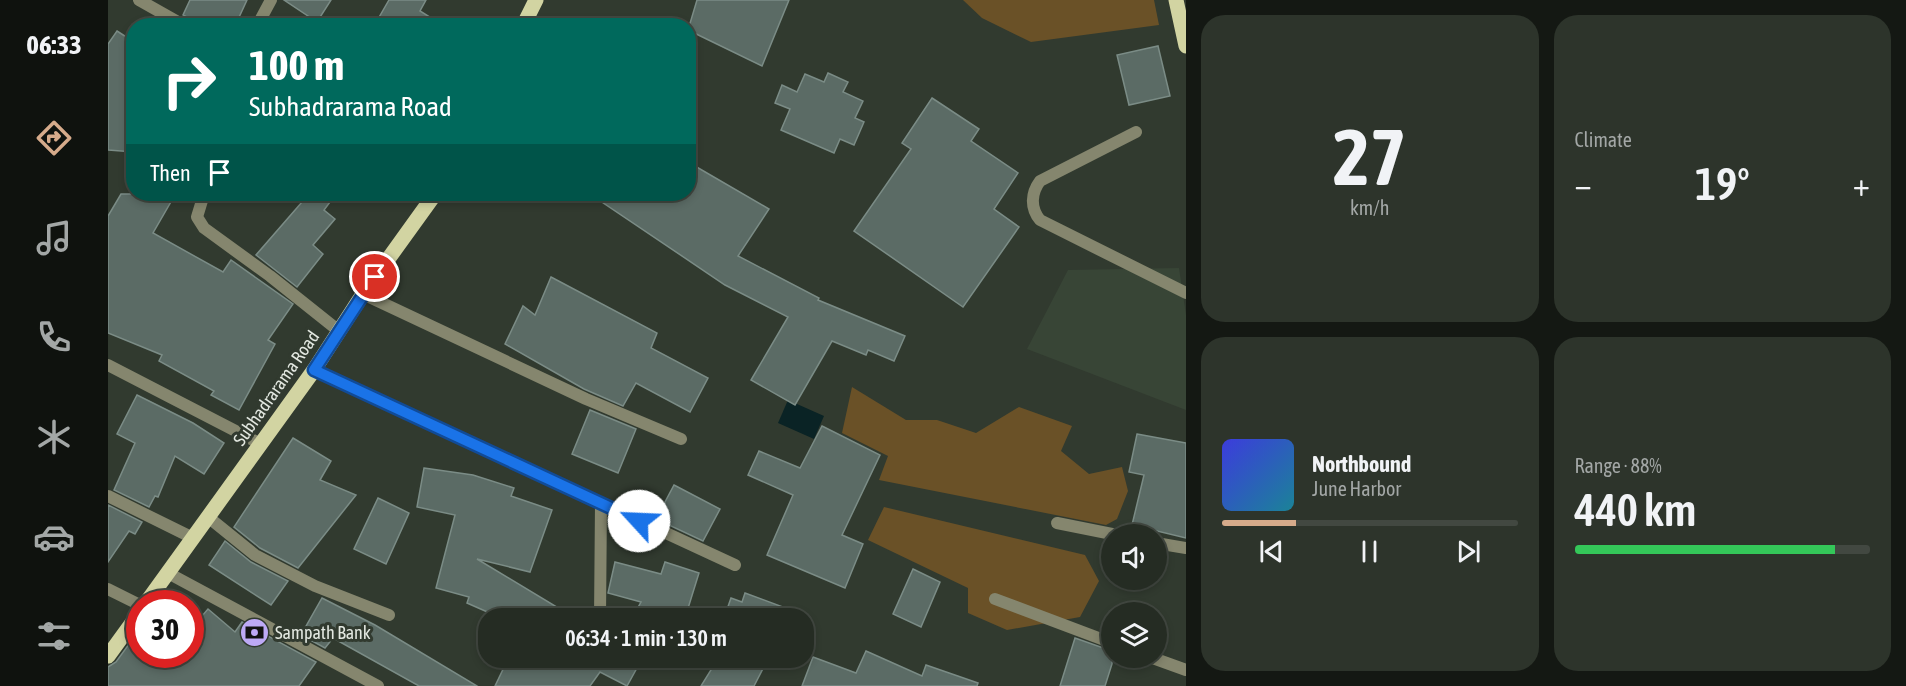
<!DOCTYPE html>
<meta charset="utf-8">
<style>
body{margin:0;font-family:"Asap Condensed",sans-serif;background:#2d342b;color:#f1f3f6;height:100vh;display:flex;flex-direction:column;font-size:22px;white-space:nowrap}
*{box-sizing:border-box;margin:0}
p{font-size:20px;color:#a3a7a6}
.icon{flex:none;width:33px;height:33px;fill:none;stroke:currentColor;stroke-width:2;stroke-linecap:round;stroke-linejoin:round}
.map{position:relative;flex:1;overflow:hidden}
.panel{display:flex;flex-direction:column;gap:15px;padding:15px;background:#141813;width:720px}
.panel>*{flex:none}
.guide{position:absolute;left:18px;top:18px;width:570px;height:183px;border-radius:24px;box-shadow:0 3px 9px #0003,0 0 0 2px #424841;background:#00695c;color:#fff;overflow:hidden}
.buttons{position:absolute;left:993px;top:524px;display:grid;gap:12px}
.buttons a{display:grid;place-items:center;width:66px;height:66px;border-radius:50%;background:#252c23;box-shadow:0 3px 9px #0003,0 0 0 2px #424841;font-size:30px}
.speed{position:absolute;left:18px;top:590px;display:flex;gap:12px;font-size:30px;font-weight:700;text-align:center}
.speed>*{display:grid;place-content:center;width:78px;height:78px;border-radius:50%;background:#252c23;box-shadow:0 3px 9px #0003,0 0 0 2px #424841;line-height:1}
.speed .limit{border:9px solid #d22;background:#fff;color:#111}
.pin{position:absolute;display:grid;place-items:center;width:51px;height:51px;color:#fff;margin:-26px;border:3px solid #fff;border-radius:50%;box-shadow:0 2px 6px #0007}
.me{position:absolute;width:66px;margin:-33px;rotate:295deg;stroke-linejoin:round;filter:drop-shadow(0 0 4px #0008)}
.turn{display:flex;align-items:center;gap:21px;height:126px;padding:0 24px;font-size:27px}
.turn .icon{width:78px;height:78px;stroke-width:2.5}
.turn b{display:block;font-size:42px;line-height:51px}
.then{display:flex;align-items:center;height:57px;padding:0 24px;background:#0003;gap:12px;font-size:22px}
.big{font-size:45px;font-weight:600;line-height:1.1}
.panel .card{flex:1;display:flex;flex-direction:column;justify-content:center;gap:9px;min-width:0;padding:0 21px;border-radius:24px;background:#2d342b}
.panel .dial{align-items:center;gap:0}
.dial b{font-size:78px;line-height:1}
.song{display:flex;align-items:center;gap:18px}
.cover{width:72px;height:72px;border-radius:9px;background:linear-gradient(135deg,hsl(240 70% 55%),hsl(190 70% 35%))}
.played{height:6px;border-radius:3px;background:linear-gradient(90deg,#d6ab8b 25%,#424841 25%)}
.keys{display:flex;justify-content:space-around;direction:ltr}
.heat{display:flex;justify-content:space-between;align-items:center;font-size:33px;direction:ltr}
.charge{height:9px;border-radius:4px;background:linear-gradient(90deg,#34c759 88%,#424841 0)}
.panel .tiles{flex:1;display:grid;gap:15px;grid-template-columns:repeat(2,1fr)}
.trip{position:absolute;left:370px;top:608px;width:336px;height:60px;border-radius:24px;background:#252c23;box-shadow:0 3px 9px #0003,0 0 0 2px #424841;font-weight:600;line-height:60px;text-align:center}
main{display:flex;flex:1;min-height:0}
.tabs{display:flex;flex-direction:column;width:108px;justify-content:space-around;align-items:center;background:#0f120e;color:#a3a7a6}
.tabs .icon{width:42px;height:42px}
.tabs .current{color:#d6ab8b}
.tabs b{font-size:27px;color:#f1f3f6}
.map>svg:first-child{display:block}
</style>
<main>
<nav class="tabs">
<b>06:33</b>
<svg class="icon current" aria-label="directions" viewBox="0 0 24 24"><path d="M12 3l9 9-9 9-9-9zM9 14v-3h6M13 9l2 2-2 2"/></svg>
<svg class="icon" aria-label="music" viewBox="0 0 24 24"><path d="M9 18V5l10-2v13"/><circle cx="6" cy="18" r="3"/><circle cx="16" cy="16" r="3"/></svg>
<svg class="icon" aria-label="phone" viewBox="0 0 24 24"><path d="M5 4h4l2 5-3 2q2 4 5 5l2-3 5 2v4C11 20 4 13 5 4z"/></svg>
<svg class="icon" aria-label="climate" viewBox="0 0 24 24"><path d="M12 3v18M4 7l16 10M4 17L20 7"/></svg>
<svg class="icon" aria-label="car" viewBox="0 0 24 24"><path d="M5 17H2v-5l4-1 3-4h7l3 4 3 1v5h-3M9 17h6M6 11h13"/><circle cx="7" cy="17" r="2"/><circle cx="17" cy="17" r="2"/></svg>
<svg class="icon" aria-label="filters" viewBox="0 0 24 24"><path d="M4 7h16M4 17h16"/><circle cx="9" cy="7" r="2"/><circle cx="15" cy="17" r="2"/></svg>
</nav>
<div class="map">
<svg width="1078" height="686" viewBox="0 0 1078 686">
<rect width="100%" height="100%" fill="#313a2f"/>
<!-- built -->
<polygon fill="#384536" points="1071,268 1078,315 1078,410 919,349 960,270"/>
<!-- green -->
<g fill="#6a5127">
<polygon points="855,0 1046,0 1051,25 923,42 874,18"/>
<polygon points="744,387 798,420 829,420 868,433 911,407 964,426 953,451 981,474 1014,467 1020,491 1009,519 998,525 771,480 780,456 734,433"/>
<polygon points="776,507 977,555 991,581 972,617 899,630 860,613 860,588 760,540"/>
</g>
<!-- water -->
<polygon fill="#0a2325" points="680,400 716,416 706,439 670,423"/>
<!-- building -->
<g fill="#5b6b65" stroke="#7b8c86" stroke-width="1.5">
<polygon points="82,0 139,0 127,26 96,26 75,15"/>
<polygon points="176,0 223,0 209,22"/>
<polygon points="281,0 318,0 312,11 336,26 266,26"/>
<polygon points="589,0 681,0 654,66 580,30"/>
<polygon points="9,31 26,42 26,152 0,150 0,44"/>
<polygon points="1050,46 1062,96 1021,105 1009,55"/>
<polygon points="720,73 740,82 735,92 755,101 747,118 756,122 746,145 732,139 726,153 673,130 682,109 667,103 674,85 689,92 697,74 716,82"/>
<polygon points="824,98 871,129 863,141 910,173 886,209 911,227 855,307 746,231 803,149 794,143"/>
<polygon points="580,162 661,209 630,256 711,298 710,300 797,336 786,361 760,350 758,355 724,341 687,405 643,380 680,317 617,285 482,194 580,194"/>
<polygon points="13,194 53,194 64,200 45,233 115,272 123,260 185,304 160,340 167,344 131,410 103,395 106,391 51,361 54,355 0,333 0,216"/>
<polygon points="201,194 228,194 216,210 227,219 205,245 215,254 189,287 148,255"/>
<polygon points="443,277 549,333 543,348 600,378 582,412 528,383 515,406 476,389 397,344 415,306 427,315"/>
<polygon points="29,395 85,423 116,443 96,474 67,456 50,497 47,496 41,507 6,490 27,443 9,434"/>
<polygon points="482,410 528,429 510,473 464,454"/>
<polygon points="714,426 772,455 734,535 755,544 737,588 659,555 685,495 640,475 651,451 692,468"/>
<polygon points="1029,434 1078,443 1078,538 1024,525 1036,475 1021,472"/>
<polygon points="185,438 223,461 212,480 248,495 190,568 152,548 126,527"/>
<polygon points="316,468 365,475 406,488 403,496 444,510 422,572 369,559 467,618 393,618 359,603 361,597 328,588 347,515 309,507"/>
<polygon points="566,485 612,509 595,541 548,519"/>
<polygon points="270,498 301,513 278,564 246,549"/>
<polygon points="0,505 34,522 27,534 21,531 0,562"/>
<polygon points="117,541 143,562 180,581 163,605 101,565"/>
<polygon points="507,562 553,574 557,562 591,573 577,618 524,618 533,602 500,593"/>
<polygon points="805,569 832,582 813,627 785,614"/>
<polygon points="637,593 699,616 699,618 616,618 623,598 634,602"/>
<polygon points="214,598 267,625 369,686 311,686 225,638 217,648 193,635"/>
<polygon points="100,609 127,632 134,622 208,662 191,686 0,686 0,667 8,662 32,629 32,654 82,654 82,630"/>
<polygon points="967,638 1004,651 1004,664 997,686 952,686"/>
<polygon points="758,651 814,676 818,665 870,683 869,686 694,686 705,657 748,673"/>
<polygon points="401,657 535,657 519,686 492,672 482,686 387,686"/>
<polygon points="611,657 661,657 646,686 593,686"/>
</g>
<g fill="none" stroke-linecap="round" stroke-linejoin="round">
<!-- service -->
<path stroke="#85866e" stroke-width="12" d="M 1028,132 L 932,181 C 923,193 922,208 932,220 L 1078,293"/>
<!-- minor -->
<g stroke="#85866e" stroke-width="12">
<polyline points="149,26 163,0"/>
<polyline points="96,194 89,217 96,228 162,276 231,331"/>
<polyline points="255,294 478,399 573,439"/>
<polyline points="0,365 153,444"/>
<polyline points="206,370 627,565"/>
<polyline points="0,496 85,538"/>
<polyline points="100,517 147,555 207,586 281,615"/>
<polyline points="949,523 1004,534"/>
<polyline points="1048,543 1078,548"/>
<polyline points="60,573 270,686"/>
<polyline points="0,589 32,605"/>
<polyline points="887,599 1004,643"/>
<polyline points="492,618 493,503"/>
<polyline points="1042,657 1078,670"/>
</g>
<!-- tertiary -->
<polyline stroke="#85866e" stroke-width="12" points="31,0 77,26"/>
<!-- primary -->
<g stroke="#d2d4a2" stroke-width="15">
<polyline points="1068,0 1078,46"/>
<polyline points="415,26 428,0"/>
<polyline points="38,603 206,370 255,294 327,194"/>
<polyline points="0,656 32,612"/>
</g>
</g>
<g fill="none" stroke-linecap="round" stroke-linejoin="round">
<defs>
<polyline id="route" points="267,277 206,370 531,521"/>
</defs>
<!-- route casing -->
<use href="#route" stroke="#114b97" stroke-width="15"/>
<!-- route -->
<use href="#route" stroke="#1a73e8" stroke-width="10"/>
</g>
<!-- icons -->
<defs>
<symbol id="bank-disc" viewBox="-11 -11 22 22"><circle r="9.5" fill="#bda9f5" stroke="#313a2f"/><path d="M-6-4H6V4H-6ZM0-2.3a2.3 2.3 0 1 0 0 4.6a2.3 2.3 0 1 0 0-4.6Z" fill="#111"/></symbol>
</defs>
<g fill-rule="evenodd">
<use href="#bank-disc" x="130" y="616" width="33" height="33"/>
</g>
<g text-anchor="middle" dominant-baseline="central" stroke-width="6" stroke-linejoin="round" paint-order="stroke">
<!-- street labels -->
<g font-size="18" fill="#e3e8e1" stroke="#313a2f">
<text transform="translate(168 388) rotate(-55)">Subhadrarama Road</text>
</g>
<!-- poi labels -->
<g font-size="18" fill="#e3e8e1" stroke="#313a2f" text-anchor="start">
<text x="167" y="632">Sampath Bank</text>
</g>
</g>
</svg>
<div class="buttons">
<a><svg class="icon" aria-label="sound" viewBox="0 0 24 24"><path d="M4 9h4l5-4v14l-5-4H4zM17 9q2 3 0 6"/></svg></a>
<a><svg class="icon" aria-label="layers" viewBox="0 0 24 24"><path d="M12 4l9 5-9 5-9-5zM3 14l9 5 9-5"/></svg></a>
</div>
<div class="speed"><div class="limit">30</div></div>
<div class="pin" style="left:267px;top:277px;background:#d93025"><svg class="icon" aria-label="arrive" viewBox="0 0 24 24"><path d="M6 21V4h12l-3 4 3 4H6"/></svg></div>
<svg class="me" style="left:531px;top:521px" viewBox="-20 -20 40 40"><circle r="19" fill="#fff"/><path d="M0-13L10 11 0 6-10 11z" fill="#1a73e8"/></svg>
<div class="trip">06:34 · 1 min · 130 m</div>
<div class="guide">
<div class="turn"><svg class="icon" aria-label="right" viewBox="0 0 24 24"><path d="M7 20v-9h11M14 6l5 5-5 5"/></svg><div><b>100 m</b>Subhadrarama Road</div></div>
<div class="then">Then<svg class="icon" aria-label="arrive" viewBox="0 0 24 24"><path d="M6 21V4h12l-3 4 3 4H6"/></svg></div>
</div>
</div>
<section class="panel">
<div class="tiles">
<div class="card dial"><b>27</b><p>km/h</p></div>
<div class="card"><p>Climate</p>
<div class="heat"><a>−</a><b class="big">19°</b><a>+</a></div>
</div>
<div class="card">
<div class="song"><i class="cover"></i><div><b>Northbound</b><p>June Harbor</p></div></div>
<div class="played"></div>
<div class="keys"><svg class="icon" aria-label="previous" viewBox="0 0 24 24"><path d="M18 5L8 12l10 7zM5 5v14"/></svg><svg class="icon" aria-label="pause" viewBox="0 0 24 24"><path d="M8 5v14M16 5v14"/></svg><svg class="icon" aria-label="next" viewBox="0 0 24 24"><path d="M6 5l10 7-10 7zM19 5v14"/></svg></div>
</div>
<div class="card"><p>Range · 88%</p><b class="big">440 km</b><div class="charge"></div></div>
</div>
</section>
</main>
